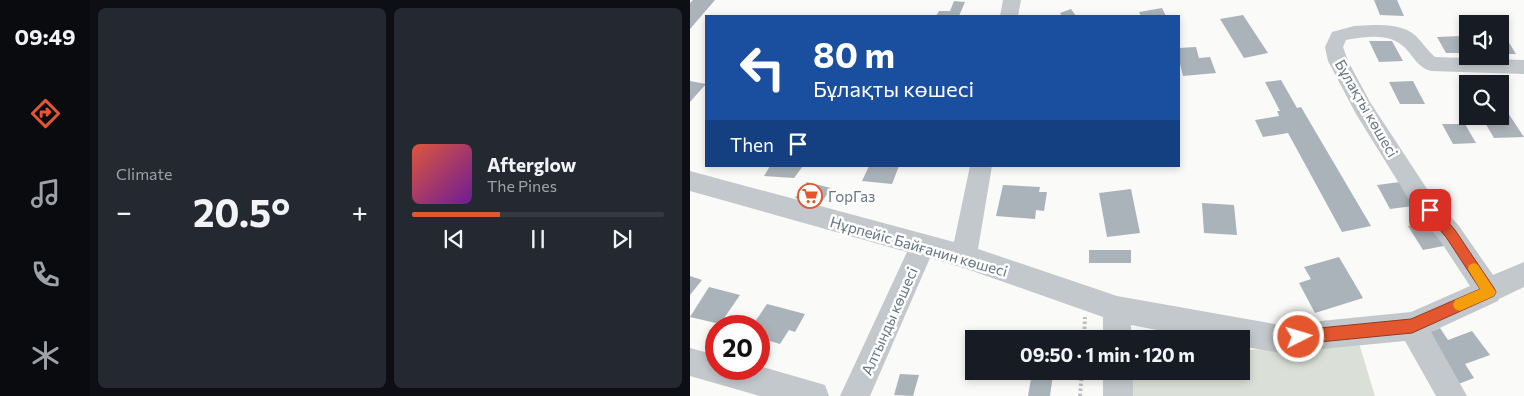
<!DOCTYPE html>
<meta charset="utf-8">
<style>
body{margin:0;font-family:Commissioner,sans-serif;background:#242831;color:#f1f3f6;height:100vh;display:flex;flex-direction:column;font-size:19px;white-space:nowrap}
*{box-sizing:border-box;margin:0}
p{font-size:16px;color:#9ea1a6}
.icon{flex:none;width:28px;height:28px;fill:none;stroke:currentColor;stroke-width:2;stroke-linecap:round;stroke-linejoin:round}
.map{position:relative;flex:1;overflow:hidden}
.side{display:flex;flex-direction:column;gap:8px;padding:8px;background:#0d0f14;width:600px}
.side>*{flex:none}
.top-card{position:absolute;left:15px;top:15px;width:475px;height:152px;border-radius:0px;box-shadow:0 2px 8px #0003;background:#1a4fa0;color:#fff;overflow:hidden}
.tools{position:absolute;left:769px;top:15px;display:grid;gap:10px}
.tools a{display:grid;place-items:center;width:50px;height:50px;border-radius:0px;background:#171b24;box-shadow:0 2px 8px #0003;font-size:25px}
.speed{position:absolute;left:15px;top:315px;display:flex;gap:10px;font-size:25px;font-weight:700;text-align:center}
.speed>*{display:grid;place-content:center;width:65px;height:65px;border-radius:50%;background:#171b24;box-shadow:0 2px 8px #0003;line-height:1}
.speed .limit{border:8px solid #d22;background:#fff;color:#111}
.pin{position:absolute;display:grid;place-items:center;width:42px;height:42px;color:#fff;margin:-21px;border-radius:10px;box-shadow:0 2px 8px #0006}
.me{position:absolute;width:55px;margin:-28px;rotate:85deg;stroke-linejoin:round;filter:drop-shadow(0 0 4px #0008)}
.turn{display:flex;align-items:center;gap:18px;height:105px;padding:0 25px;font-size:22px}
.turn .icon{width:65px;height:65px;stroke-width:2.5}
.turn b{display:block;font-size:35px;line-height:42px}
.then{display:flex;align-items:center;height:48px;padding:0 25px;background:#0003;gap:10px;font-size:19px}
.big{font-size:38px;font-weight:700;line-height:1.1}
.side .tile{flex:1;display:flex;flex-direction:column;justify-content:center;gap:8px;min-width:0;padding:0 18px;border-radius:8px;background:#242831}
.song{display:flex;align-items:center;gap:15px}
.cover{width:60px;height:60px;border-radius:8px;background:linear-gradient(135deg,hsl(10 70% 55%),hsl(280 70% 35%))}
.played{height:5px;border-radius:2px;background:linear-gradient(90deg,#e4572e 35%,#363941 35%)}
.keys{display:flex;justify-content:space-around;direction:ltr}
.heat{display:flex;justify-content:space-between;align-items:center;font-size:28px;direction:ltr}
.side .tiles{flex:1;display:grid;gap:8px;grid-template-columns:repeat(2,1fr)}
.trip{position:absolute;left:275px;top:330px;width:285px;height:50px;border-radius:0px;background:#171b24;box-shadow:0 2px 8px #0003;font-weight:700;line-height:50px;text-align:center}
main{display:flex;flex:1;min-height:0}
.tabs{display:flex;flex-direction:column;width:90px;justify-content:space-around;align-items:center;background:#090b0e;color:#9ea1a6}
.tabs .icon{width:35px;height:35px}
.tabs .on{color:#e4572e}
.tabs b{font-size:22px;color:#f1f3f6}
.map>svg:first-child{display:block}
</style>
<main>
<nav class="tabs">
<b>09:49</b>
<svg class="icon on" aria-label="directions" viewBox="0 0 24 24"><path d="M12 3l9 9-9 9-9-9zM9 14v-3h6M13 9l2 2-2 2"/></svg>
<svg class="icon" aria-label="music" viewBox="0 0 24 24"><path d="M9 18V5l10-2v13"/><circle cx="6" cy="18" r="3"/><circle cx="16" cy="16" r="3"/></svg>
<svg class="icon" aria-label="phone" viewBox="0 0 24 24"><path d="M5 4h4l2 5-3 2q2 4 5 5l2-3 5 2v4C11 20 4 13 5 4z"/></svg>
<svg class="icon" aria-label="climate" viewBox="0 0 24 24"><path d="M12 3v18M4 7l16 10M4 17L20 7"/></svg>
</nav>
<section class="side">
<div class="tiles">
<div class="tile"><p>Climate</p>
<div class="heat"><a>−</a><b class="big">20.5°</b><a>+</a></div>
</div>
<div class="tile">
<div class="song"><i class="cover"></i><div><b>Afterglow</b><p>The Pines</p></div></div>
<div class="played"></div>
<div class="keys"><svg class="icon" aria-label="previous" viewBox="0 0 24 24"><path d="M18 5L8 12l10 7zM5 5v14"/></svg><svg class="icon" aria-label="pause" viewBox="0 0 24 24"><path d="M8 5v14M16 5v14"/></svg><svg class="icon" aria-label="next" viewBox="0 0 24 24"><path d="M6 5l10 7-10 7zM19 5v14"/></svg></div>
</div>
</div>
</section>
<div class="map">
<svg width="834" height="396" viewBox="0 0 834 396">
<rect width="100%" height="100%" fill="#fafaf8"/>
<!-- green -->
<polygon fill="#dadfd7" points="668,340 685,396 440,396 439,371 551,371 551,351"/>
<!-- building -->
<g fill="#aab3b9">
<polygon points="3,0 25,0 0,29 0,3"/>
<polygon points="684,0 707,0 714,16 690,15"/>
<polygon points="264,1 275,2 269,16 246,16 249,11 260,11"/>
<polygon points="472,8 476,16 451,16 449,12"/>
<polygon points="381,9 386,16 372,16 370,13"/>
<polygon points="553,15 578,53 554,58 530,19"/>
<polygon points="771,36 778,46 778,53 756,53 747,37"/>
<polygon points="810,36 815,36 826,54 810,54"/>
<polygon points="679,41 702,41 713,61 689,62"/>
<polygon points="506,47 509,58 520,57 526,73 493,76 489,60 489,48"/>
<polygon points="591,80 607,108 611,107 681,226 652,232 598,133 573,137 565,120 589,116 587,111 590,111 575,82"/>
<polygon points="0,81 16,84 0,102"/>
<polygon points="723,81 735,104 710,104 699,82"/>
<polygon points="818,113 834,137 804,138 791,116 810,116 810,114"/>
<polygon points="752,124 775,124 786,143 763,144"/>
<polygon points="80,166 113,166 104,178 74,176"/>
<polygon points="179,166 209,166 202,184 172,181"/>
<polygon points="117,182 141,188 130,205 105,198"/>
<polygon points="710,182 723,206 700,209 687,185"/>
<polygon points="313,185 350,187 349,192 357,192 354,211 346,210 345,219 306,216"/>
<polygon points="441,189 450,233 417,237 409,193"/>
<polygon points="512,203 544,205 547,235 514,233"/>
<polygon points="739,222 764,244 733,250 718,226"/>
<rect x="399" y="250" width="42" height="13"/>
<polygon points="649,257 673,298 625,313 609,283 621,279 614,267"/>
<polygon points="0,276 12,280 0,295"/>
<polygon points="19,287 50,295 30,324 0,317"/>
<polygon points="77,304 115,314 105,332 99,330 90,344 69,338 69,326 62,326"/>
<polygon points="750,328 758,340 782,331 800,355 775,364 784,378 763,386 730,336"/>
<polygon points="342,373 363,374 360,396 338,396"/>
<polygon points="210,374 229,375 223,396 204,395"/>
</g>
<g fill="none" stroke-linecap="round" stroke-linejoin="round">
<!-- path -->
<g stroke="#bbbfc2" stroke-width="4" stroke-dasharray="2.5 2.5" stroke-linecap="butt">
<polyline points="394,339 395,317"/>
<polyline points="390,396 392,371"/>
</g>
<!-- minor -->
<g fill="#c3c8cc" fill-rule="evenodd">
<polygon points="313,0 331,0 328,16 310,16"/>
<path d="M 684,25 C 698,25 716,26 726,36 C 733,43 738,51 745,57 L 834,60 L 834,74 L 741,71 C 730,68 725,60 718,51 C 703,32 678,36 656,40 L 653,47 L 658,61 L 680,102 L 739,192 L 769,226 L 803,275 L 834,262 L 834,287 L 809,299 L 808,301 L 741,332 L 777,396 L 746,396 L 715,341 L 590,353 L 551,346 L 551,339 L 514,339 L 441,325 L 441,339 L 413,339 L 413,317 L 274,268 L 240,258 L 180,396 L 150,396 L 217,252 L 0,191 L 0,171 L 264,242 L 280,166 L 302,166 L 288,249 L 427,296 L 590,325 L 721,312 L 780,286 L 751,242 L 723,206 L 666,114 L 638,61 L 635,47 L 642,32 L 664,26 Z"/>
<polygon points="0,348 26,355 26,369 69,369 69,366 135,385 139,396 70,396 0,376"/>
<rect x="413" y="371" width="30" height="25"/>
</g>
</g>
<!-- route -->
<polygon fill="#e4572e" stroke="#94391e" points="740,205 745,207 765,230 804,288 806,292 804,296 722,333 609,344 604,342 602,337 604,332 609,330 721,319 790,289 756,237 736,214 735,210 736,207"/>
<!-- slow -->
<polygon fill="#f59e0b" points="784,263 788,265 806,292 804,296 770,311 765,309 763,305 765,300 790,289 778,269 779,265"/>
<!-- icons -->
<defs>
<symbol id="supermarket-ring" viewBox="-11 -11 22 22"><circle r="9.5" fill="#fff" stroke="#e4572e" stroke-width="1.5"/><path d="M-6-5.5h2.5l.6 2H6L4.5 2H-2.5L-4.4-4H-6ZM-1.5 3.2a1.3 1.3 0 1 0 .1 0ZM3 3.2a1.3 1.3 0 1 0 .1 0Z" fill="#e4572e"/></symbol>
</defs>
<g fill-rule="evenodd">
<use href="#supermarket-ring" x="106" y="182" width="28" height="28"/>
</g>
<g text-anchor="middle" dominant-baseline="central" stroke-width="5" stroke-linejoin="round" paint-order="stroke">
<!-- street labels -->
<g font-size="15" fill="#657683" stroke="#fff">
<text transform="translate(677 108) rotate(60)">Бұлақты көшесі</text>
<text transform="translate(229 246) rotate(16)">Нұрпейіс Байғанин көшесі</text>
<text transform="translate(199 321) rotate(-66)">Алтынды көшесі</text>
</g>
<!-- poi labels -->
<g font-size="15" fill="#657683" stroke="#fff" text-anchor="start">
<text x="138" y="196">ГорГаз</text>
</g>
</g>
</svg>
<div class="tools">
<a><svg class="icon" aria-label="sound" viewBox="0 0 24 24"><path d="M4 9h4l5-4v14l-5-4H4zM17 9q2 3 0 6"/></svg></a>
<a><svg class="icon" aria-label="search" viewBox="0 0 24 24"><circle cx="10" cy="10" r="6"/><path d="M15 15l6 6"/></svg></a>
</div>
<div class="speed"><div class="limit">20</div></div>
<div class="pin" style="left:740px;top:210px;background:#d93025"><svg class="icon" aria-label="arrive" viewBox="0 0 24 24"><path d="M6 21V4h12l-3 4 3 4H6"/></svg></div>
<svg class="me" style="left:609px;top:337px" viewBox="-20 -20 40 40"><circle r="17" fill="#e4572e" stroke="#fff" stroke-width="3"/><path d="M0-11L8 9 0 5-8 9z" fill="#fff"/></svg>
<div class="trip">09:50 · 1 min · 120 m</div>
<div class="top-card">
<div class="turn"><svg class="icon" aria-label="left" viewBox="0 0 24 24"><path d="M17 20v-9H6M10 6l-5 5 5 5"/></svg><div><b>80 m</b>Бұлақты көшесі</div></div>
<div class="then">Then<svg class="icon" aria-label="arrive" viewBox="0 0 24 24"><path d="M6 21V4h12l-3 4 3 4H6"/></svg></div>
</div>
</div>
</main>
